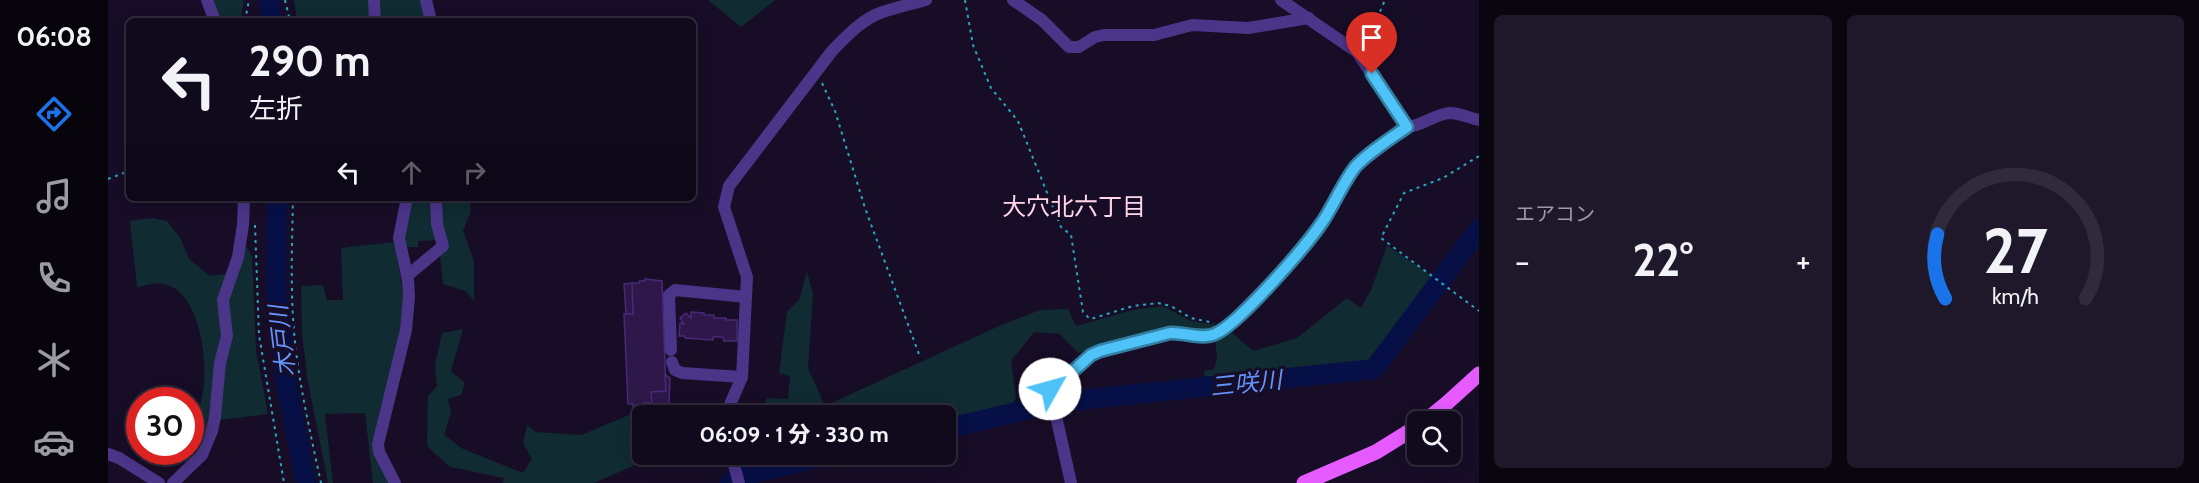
<!DOCTYPE html>
<html lang="ja">
<meta charset="utf-8">
<style>
body{margin:0;font-family:Cabin,"Noto Sans JP",sans-serif;background:#1e182a;color:#f1f3f6;height:100vh;display:flex;flex-direction:column;font-size:22px;white-space:nowrap}
*{box-sizing:border-box;margin:0}
p{font-size:20px;color:#9c9aa4}
.icon{flex:none;width:33px;height:33px;fill:none;stroke:currentColor;stroke-width:2;stroke-linecap:round;stroke-linejoin:round}
.map{position:relative;flex:1;overflow:hidden}
.panel{display:flex;flex-direction:column;gap:15px;padding:15px;background:#090610;width:720px}
.panel>*{flex:none}
.top-card{position:absolute;left:18px;top:18px;width:570px;height:183px;border-radius:9px;box-shadow:0 3px 15px #0003,0 0 0 2px #302b3b;background:#110a1d;color:#f1f3f6;overflow:hidden}
.buttons{position:absolute;left:1299px;top:411px;display:grid;gap:12px}
.buttons a{display:grid;place-items:center;width:54px;height:54px;border-radius:9px;background:#110a1d;box-shadow:0 3px 15px #0003,0 0 0 2px #302b3b;font-size:30px}
.speed{position:absolute;left:18px;top:387px;display:flex;gap:12px;font-size:30px;font-weight:700;text-align:center}
.speed>*{display:grid;place-content:center;width:78px;height:78px;border-radius:50%;background:#110a1d;box-shadow:0 3px 15px #0003,0 0 0 2px #302b3b;line-height:1}
.speed .limit{border:9px solid #d22;background:#fff;color:#111}
.pin{position:absolute;display:grid;place-items:center;width:51px;height:51px;color:#fff;margin:-62px -26px;border-radius:50% 50% 50% 0;rotate:-45deg;box-shadow:0 0 6px #0007}
.pin .icon{rotate:45deg}
.me{position:absolute;width:66px;margin:-33px;rotate:52deg;stroke-linejoin:round;filter:drop-shadow(0 0 4px #0008)}
.turn{display:flex;align-items:center;gap:21px;height:126px;padding:0 24px;font-size:27px}
.turn .icon{width:78px;height:78px;stroke-width:2.5}
.turn b{display:block;font-size:42px;line-height:51px}
.lanes{display:flex;align-items:center;height:57px;padding:0 24px;background:#0003;justify-content:center;gap:30px;direction:ltr}
.lanes .off{opacity:.35}
.big{font-size:45px;font-weight:800;line-height:1.1}
.panel .card{flex:1;display:flex;flex-direction:column;justify-content:center;gap:9px;min-width:0;padding:0 21px;border-radius:9px;background:#1e182a}
.panel .dial{align-items:center;gap:0}
.dial svg{height:156px;overflow:visible;fill:none;stroke:#302b3b;stroke-width:7;stroke-linecap:round;text-anchor:middle}
.dial text{fill:#f1f3f6;stroke:none}
.heat{display:flex;justify-content:space-between;align-items:center;font-size:33px;direction:ltr}
.panel .tiles{flex:1;display:grid;gap:15px;grid-template-columns:repeat(2,1fr)}
.trip{position:absolute;left:524px;top:405px;width:324px;height:60px;border-radius:9px;background:#110a1d;box-shadow:0 3px 15px #0003,0 0 0 2px #302b3b;font-weight:800;line-height:60px;text-align:center}
main{display:flex;flex:1;min-height:0}
.dock{display:flex;flex-direction:column;width:108px;justify-content:space-around;align-items:center;background:#07040c;color:#9c9aa4}
.dock .icon{width:42px;height:42px}
.dock .on{color:#1a73e8}
.dock b{font-size:27px;color:#f1f3f6}
.map>svg:first-child{display:block}
</style>
<main>
<nav class="dock">
<b>06:08</b>
<svg class="icon on" aria-label="directions" viewBox="0 0 24 24"><path d="M12 3l9 9-9 9-9-9zM9 14v-3h6M13 9l2 2-2 2"/></svg>
<svg class="icon" aria-label="music" viewBox="0 0 24 24"><path d="M9 18V5l10-2v13"/><circle cx="6" cy="18" r="3"/><circle cx="16" cy="16" r="3"/></svg>
<svg class="icon" aria-label="phone" viewBox="0 0 24 24"><path d="M5 4h4l2 5-3 2q2 4 5 5l2-3 5 2v4C11 20 4 13 5 4z"/></svg>
<svg class="icon" aria-label="climate" viewBox="0 0 24 24"><path d="M12 3v18M4 7l16 10M4 17L20 7"/></svg>
<svg class="icon" aria-label="car" viewBox="0 0 24 24"><path d="M5 17H2v-5l4-1 3-4h7l3 4 3 1v5h-3M9 17h6M6 11h13"/><circle cx="7" cy="17" r="2"/><circle cx="17" cy="17" r="2"/></svg>
</nav>
<div class="map">
<svg width="1371" height="483" viewBox="0 0 1371 483">
<rect width="100%" height="100%" fill="#170d27"/>
<!-- green -->
<g fill="#102b32">
<polygon points="104,0 136,0 132,21 112,21"/>
<polygon points="186,0 263,0 263,21 189,21"/>
<polygon points="272,0 319,0 321,21 273,21"/>
<polygon points="600,0 667,0 633,27"/>
<polygon points="301,198 325,198 331,240 310,241 310,247 296,247 296,225"/>
<polygon points="332,198 361,198 363,211 355,231 366,261 366,300 357,291 335,284 332,255"/>
<path d="M 44,218 L 59,221 L 72,238 L 81,259 L 102,276 L 119,274 L 113,286 L 112,298 L 115,320 L 104,416 L 92,449 C 83,431 94,405 96,385 C 99,357 91,291 56,284 C 48,282 37,286 29,287 L 22,221 Z"/>
<polygon points="287,242 296,299 292,332 266,442 280,483 265,483 257,413 217,414 225,483 220,483 199,377 194,333 193,286 215,285 219,300 235,300 233,248"/>
<polygon points="137,245 144,256 148,351 160,414 111,420 120,299"/>
<polygon points="1279,245 1328,279 1266,362 1098,383 1096,371 1106,369 1109,359 1107,338 1120,329 1145,351 1189,338 1239,298 1253,308 1264,288"/>
<polygon points="699,272 705,294 700,368 717,406 891,326 932,310 960,309 968,326 1025,310 1055,306 1083,321 1115,326 1104,333 1003,346 970,353 952,334 926,332 903,361 908,396 903,411 837,424 837,416 681,416 673,411 668,415 661,416 655,410 659,398 680,399 682,376 671,373 679,312 691,300"/>
<polygon points="355,329 343,371 357,383 353,395 340,399 343,412 336,435 355,449 415,473 424,459 415,443 419,425 428,432 473,435 521,415 534,417 534,454 550,455 486,483 395,483 396,478 342,467 319,446 320,396 329,386 327,365 334,333"/>
</g>
<g fill="none" stroke-linecap="round" stroke-linejoin="round">
<!-- river -->
<g stroke="#061047" stroke-width="20">
<polyline points="161,0 165,21"/>
<polyline points="169,198 168,294 177,377 198,483"/>
<polyline points="837,429 952,402 1266,369 1371,229"/>
<polyline points="622,483 632,476 727,454"/>
</g>
</g>
<!-- building -->
<g fill="#2d1849" stroke="#492877" stroke-width="1.5">
<polygon points="537,279 554,281 558,391 543,392 544,403 535,403 535,407 525,408 525,404 520,404 516,314 525,314 524,283 531,283 531,281 537,281"/>
<polygon points="524,283 525,314 518,314 516,284"/>
<polygon points="583,312 596,313 596,315 606,315 606,318 618,318 618,320 629,320 629,341 616,341 615,337 605,337 605,340 577,338 577,336 571,336 572,323 576,324 572,318 578,313 583,318"/>
<polygon points="557,375 562,378 561,407 537,409 535,403 544,403 543,392 558,391"/>
</g>
<g fill="none" stroke-linecap="round" stroke-linejoin="round">
<!-- path -->
<g stroke="#26a8c0" stroke-width="2" stroke-dasharray="3 4.5" stroke-linecap="butt">
<polyline points="177,0 182,21"/>
<polyline points="857,0 865,45 883,88 910,121 953,227 963,235 975,312 982,319 986,318 1025,306 1050,303 1063,306 1083,318 1106,323"/>
<polyline points="137,21 141,0"/>
<polyline points="1257,46 1277,0"/>
<polyline points="714,83 727,111 757,208 812,357"/>
<polyline points="1371,156 1335,178 1296,193 1273,238 1371,311"/>
<polyline points="0,179 21,171"/>
<path d="M 185,198 C 184,246 182,294 187,342 C 192,389 203,436 213,483"/>
<polyline points="147,225 151,335 176,483"/>
</g>
<!-- minor -->
<g stroke="#4b3589" stroke-width="12">
<polyline points="99,0 107,21"/>
<polyline points="266,0 267,21"/>
<polyline points="318,0 323,21"/>
<polyline points="905,0 934,20 961,47 971,47 987,37 996,35 1046,35 1084,25 1140,28 1201,18"/>
<path d="M 1173,0 L 1249,52 L 1299,127 C 1314,126 1327,114 1342,113 C 1351,113 1362,118 1371,120"/>
<polyline points="299,276 335,246 329,224 328,198"/>
<polyline points="563,350 561,295 567,290 638,297"/>
<polyline points="564,362 567,370 574,373 634,377"/>
<path d="M 617,416 L 634,377 L 639,277 L 616,207 L 621,186 L 724,51 C 737,38 753,20 772,13 C 786,8 803,4 818,0"/>
<polyline points="0,454 11,458 51,483"/>
<polyline points="623,454 631,483"/>
<polyline points="65,483 94,455 104,431 107,417 112,363 119,336 115,300 130,257 135,225 136,198"/>
<polyline points="287,483 271,452 270,444 298,330 301,297 300,280 291,238 299,198"/>
<polyline points="963,483 942,389 944,384 963,373 983,355 1004,347 1062,333 1094,336 1106,335 1120,326 1181,263 1213,224 1246,168 1299,127"/>
</g>
<!-- major -->
<g stroke="#e65bff" stroke-width="15">
<polyline points="1316,422 1339,403 1371,374"/>
<polyline points="1196,483 1268,452 1310,426"/>
</g>
</g>
<g fill="none" stroke-linecap="round" stroke-linejoin="round">
<defs>
<path id="route" d="M 942,389 L 944,384 L 963,373 L 983,355 L 992,351 L 1062,333 C 1076,332 1094,340 1107,334 C 1131,324 1199,245 1215,221 C 1225,206 1237,179 1248,166 C 1262,151 1282,139 1299,127 L 1264,74"/>
</defs>
<!-- route casing -->
<use href="#route" stroke="#337fa1" stroke-width="15"/>
<!-- route -->
<use href="#route" stroke="#4fc3f7" stroke-width="10"/>
</g>
<g text-anchor="middle" dominant-baseline="central" stroke-width="6" stroke-linejoin="round" paint-order="stroke">
<!-- neighbourhood labels -->
<g font-size="24" fill="#ffd6e7" stroke="#170d27">
<text x="966" y="206">大穴北六丁目</text>
</g>
<!-- water labels -->
<g font-size="24" font-style="italic" fill="#6294ff" stroke="#170d27">
<text transform="translate(174 341) rotate(-97)">木戸川</text>
<text transform="translate(1138 383) rotate(-6)">三咲川</text>
</g>
</g>
</svg>
<div class="buttons">
<a><svg class="icon" aria-label="search" viewBox="0 0 24 24"><circle cx="10" cy="10" r="6"/><path d="M15 15l6 6"/></svg></a>
</div>
<div class="speed"><div class="limit">30</div></div>
<div class="pin" style="left:1264px;top:74px;background:#d93025"><svg class="icon" aria-label="arrive" viewBox="0 0 24 24"><path d="M6 21V4h12l-3 4 3 4H6"/></svg></div>
<svg class="me" style="left:942px;top:389px" viewBox="-20 -20 40 40"><circle r="19" fill="#fff"/><path d="M0-13L10 11 0 6-10 11z" fill="#4fc3f7"/></svg>
<div class="trip">06:09 · 1 分 · 330 m</div>
<div class="top-card">
<div class="turn"><svg class="icon" aria-label="left" viewBox="0 0 24 24"><path d="M17 20v-9H6M10 6l-5 5 5 5"/></svg><div><b>290 m</b>左折</div></div>
<div class="lanes"><svg class="icon" aria-label="left" viewBox="0 0 24 24"><path d="M17 20v-9H6M10 6l-5 5 5 5"/></svg><svg class="icon off" aria-label="ahead" viewBox="0 0 24 24"><path d="M12 20V5M6 11l6-6 6 6"/></svg><svg class="icon off" aria-label="right" viewBox="0 0 24 24"><path d="M7 20v-9h11M14 6l5 5-5 5"/></svg></div>
</div>
</div>
<section class="panel">
<div class="tiles">
<div class="card"><p>エアコン</p>
<div class="heat"><a>−</a><b class="big">22°</b><a>+</a></div>
</div>
<div class="card dial"><svg viewBox="0 0 100 80">
<path d="M14 69A42 42 0 1 1 86 69"/>
<path d="M14 69A42 42 0 0 1 10 36" stroke="#1a73e8"/>
<text x="50" y="56" font-size="32" font-weight="700">27</text>
<text x="50" y="72" font-size="11">km/h</text>
</svg></div>
</div>
</section>
</main>
